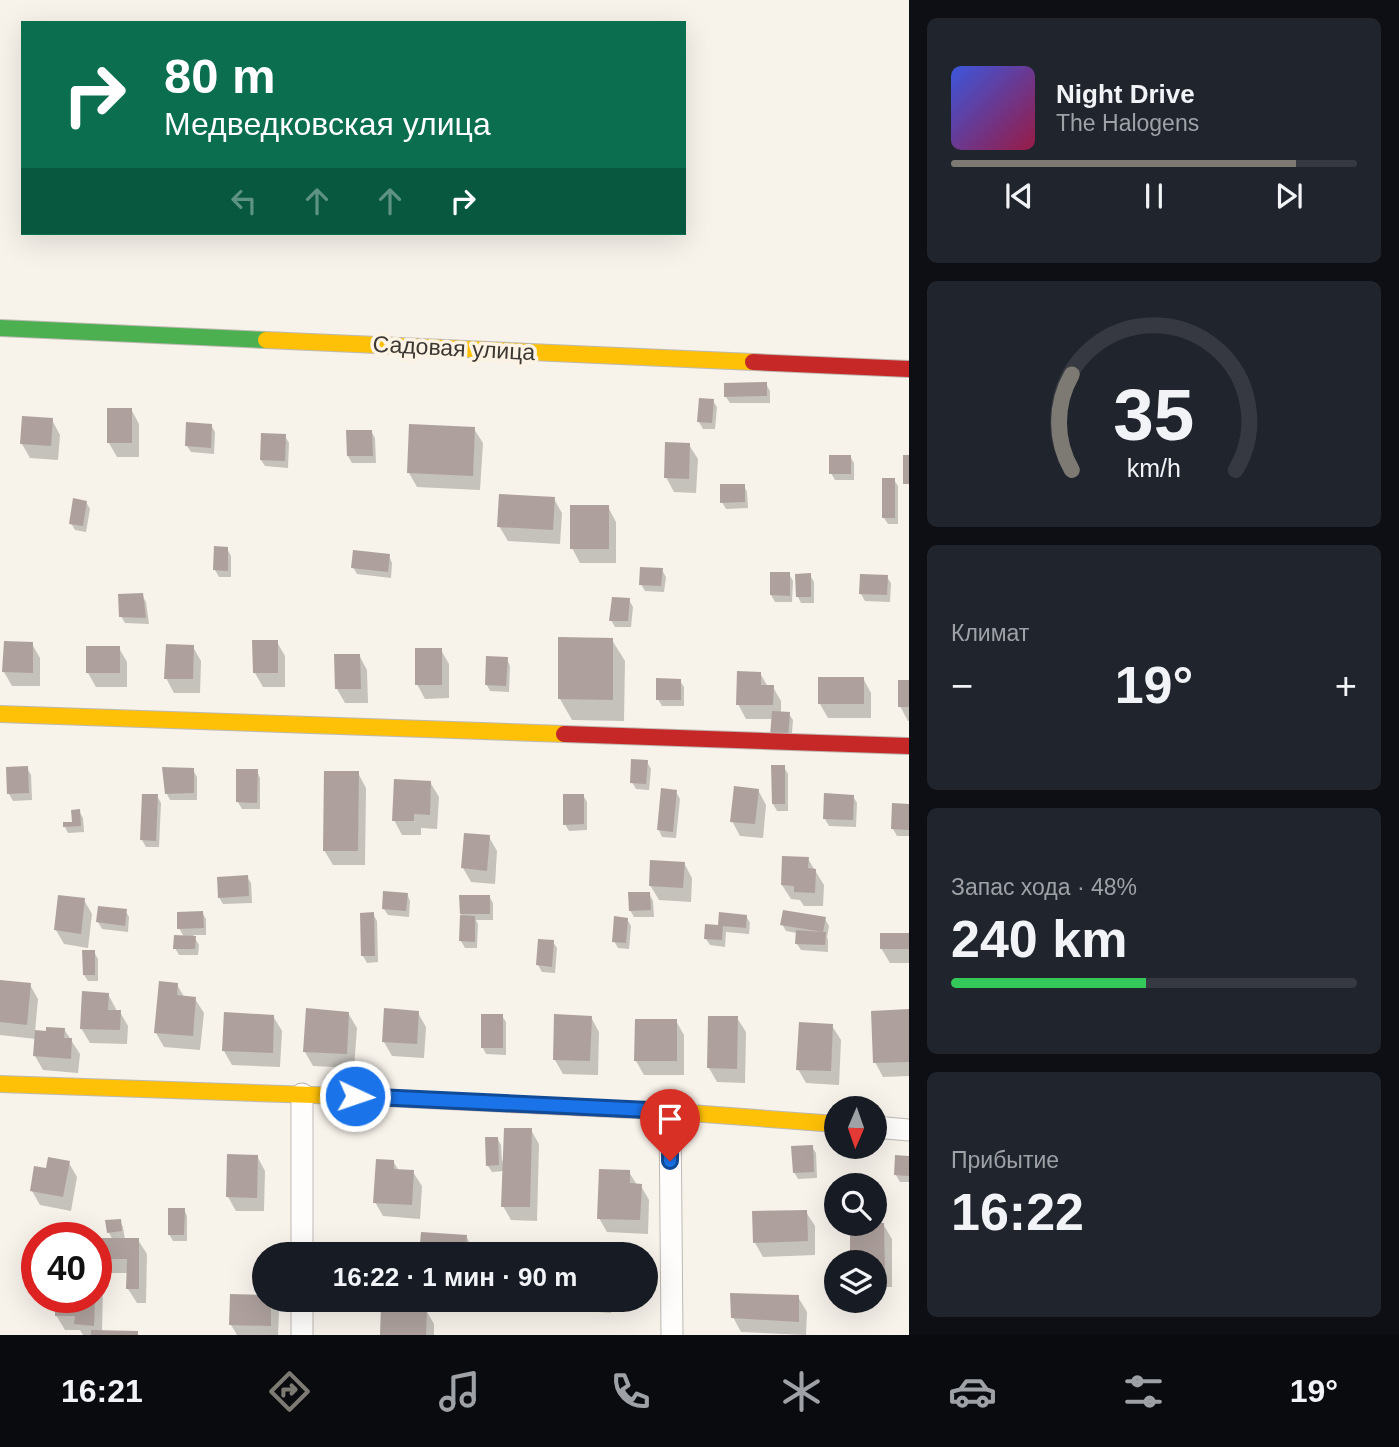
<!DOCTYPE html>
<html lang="ru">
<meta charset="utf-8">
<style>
body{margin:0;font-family:Helvetica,sans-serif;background:#20242c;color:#f1f3f6;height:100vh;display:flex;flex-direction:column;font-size:26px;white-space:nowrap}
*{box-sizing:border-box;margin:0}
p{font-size:23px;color:#9ea1a6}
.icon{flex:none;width:38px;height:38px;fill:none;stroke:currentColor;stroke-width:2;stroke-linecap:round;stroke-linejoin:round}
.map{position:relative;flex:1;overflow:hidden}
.details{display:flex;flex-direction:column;gap:18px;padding:18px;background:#0d0f14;width:490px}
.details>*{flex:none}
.banner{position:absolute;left:21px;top:21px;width:665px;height:214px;border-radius:0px;box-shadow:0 7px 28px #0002;background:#0b6e4f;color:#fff;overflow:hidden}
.needle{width:46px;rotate:182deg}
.controls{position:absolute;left:824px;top:1096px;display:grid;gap:14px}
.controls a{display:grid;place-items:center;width:63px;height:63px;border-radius:50%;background:#171b24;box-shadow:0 7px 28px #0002;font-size:35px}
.speed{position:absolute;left:21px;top:1222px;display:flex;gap:14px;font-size:35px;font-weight:700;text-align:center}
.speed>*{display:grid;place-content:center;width:91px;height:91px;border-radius:50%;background:#171b24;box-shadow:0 7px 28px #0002;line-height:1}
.speed .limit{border:10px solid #d22;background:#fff;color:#111}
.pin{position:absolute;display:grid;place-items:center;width:60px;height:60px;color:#fff;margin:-72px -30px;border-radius:50% 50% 50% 0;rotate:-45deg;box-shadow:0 0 7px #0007}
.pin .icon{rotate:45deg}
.me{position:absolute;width:77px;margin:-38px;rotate:93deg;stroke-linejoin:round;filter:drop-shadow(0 0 5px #0008)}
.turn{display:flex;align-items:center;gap:24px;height:147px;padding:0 28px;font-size:32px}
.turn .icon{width:91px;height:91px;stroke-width:2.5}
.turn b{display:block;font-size:49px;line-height:60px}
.lanes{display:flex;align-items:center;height:66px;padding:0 28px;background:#0003;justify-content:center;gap:35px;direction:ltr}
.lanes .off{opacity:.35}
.big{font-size:52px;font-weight:800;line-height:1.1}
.details .tile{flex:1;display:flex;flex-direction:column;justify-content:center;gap:10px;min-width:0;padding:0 24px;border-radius:10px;background:#20242c}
.details .dial{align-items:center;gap:0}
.dial svg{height:182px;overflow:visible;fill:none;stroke:#363941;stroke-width:7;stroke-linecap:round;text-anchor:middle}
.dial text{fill:#f1f3f6;stroke:none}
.song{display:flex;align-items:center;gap:21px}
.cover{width:84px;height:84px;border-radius:10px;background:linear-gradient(135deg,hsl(230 70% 55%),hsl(340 70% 35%))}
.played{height:7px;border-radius:4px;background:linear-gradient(90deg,#7d7973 85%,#363941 85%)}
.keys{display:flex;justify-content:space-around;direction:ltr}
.heat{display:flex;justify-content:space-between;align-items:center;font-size:38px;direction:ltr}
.charge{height:10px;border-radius:5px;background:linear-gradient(90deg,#34c759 48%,#363941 0)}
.trip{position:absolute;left:252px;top:1242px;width:406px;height:70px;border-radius:35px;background:#171b24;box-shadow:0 7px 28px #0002;font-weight:800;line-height:70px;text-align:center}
.dock{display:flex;height:112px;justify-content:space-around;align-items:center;background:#090b0e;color:#9ea1a6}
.dock .icon{width:49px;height:49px}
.dock .current{color:#7d7973}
.dock b{font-size:32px;color:#f1f3f6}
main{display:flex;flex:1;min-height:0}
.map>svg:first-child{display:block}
</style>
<main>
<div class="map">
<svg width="909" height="1335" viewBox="0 0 909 1335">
<rect width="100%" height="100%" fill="#f7f2ea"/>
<!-- shadow -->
<g fill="#0003">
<polygon points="766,384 770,391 770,403 730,403 726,397"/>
<polygon points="713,401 717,407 715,429 703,429 699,422"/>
<polygon points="131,409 139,424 139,457 117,457 109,443"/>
<polygon points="52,420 60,435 58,460 30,458 22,444"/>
<polygon points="211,425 215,432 214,454 191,452 187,446"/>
<polygon points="474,429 483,443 480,490 417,487 409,473"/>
<polygon points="371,431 375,438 376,463 352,463 348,456"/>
<polygon points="285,436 289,443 288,468 265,466 261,460"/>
<polygon points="689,445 698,459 696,493 674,492 666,477"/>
<polygon points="850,456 854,463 854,480 835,480 831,473"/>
<polygon points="894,480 898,486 898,524 888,524 884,518"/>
<polygon points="744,486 747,492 748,508 726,509 722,502"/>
<polygon points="554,499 562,513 560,544 508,541 499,526"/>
<polygon points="86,502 90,509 86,532 75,530 71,523"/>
<polygon points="608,507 616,522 616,563 580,563 572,548"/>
<polygon points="227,549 231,556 231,577 219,577 215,570"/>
<polygon points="389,556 392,563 391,578 357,574 353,567"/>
<polygon points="662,570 666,577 664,592 645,591 641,584"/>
<polygon points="789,574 793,581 792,602 775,602 771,595"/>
<polygon points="810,575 814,582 814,603 801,603 798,597"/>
<polygon points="887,577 891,583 890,602 865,601 861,594"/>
<polygon points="142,595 146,602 149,624 125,623 121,616"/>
<polygon points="629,600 633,607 631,627 615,627 611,620"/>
<polygon points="612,640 625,661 624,721 572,720 560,699"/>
<polygon points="277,642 285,656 285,687 263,687 255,673"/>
<polygon points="32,644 40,658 40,686 12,686 4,672"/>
<polygon points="193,647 201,661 200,693 174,693 166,678"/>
<polygon points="119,648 127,662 127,687 96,687 88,673"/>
<polygon points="441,650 449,664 449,698 425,699 417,684"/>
<polygon points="359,655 367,670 368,703 345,703 337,689"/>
<polygon points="507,659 510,666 509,692 490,691 487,685"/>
<polygon points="760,673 768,687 773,687 781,701 781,713 789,714 793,720 791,744 773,719 746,719 738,704"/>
<polygon points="863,678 871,693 871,718 828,718 820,704"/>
<polygon points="680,681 684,687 684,706 662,706 658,699"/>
<polygon points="909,681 909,721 908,721 900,706"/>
<polygon points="647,762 651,769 649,790 636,789 632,782"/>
<polygon points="784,767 788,774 788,811 777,811 773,804"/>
<polygon points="8,768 27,768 31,775 32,800 13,801 9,794"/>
<polygon points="193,770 197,777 197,800 170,800 167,794"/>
<polygon points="257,771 260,778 260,809 242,809 238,802"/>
<polygon points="358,773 366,788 365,865 333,865 324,850"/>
<polygon points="430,782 439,797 437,829 421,828 421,835 402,835 394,820"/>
<polygon points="758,790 766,805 763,838 740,836 732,821"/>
<polygon points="676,792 680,799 676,838 662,837 659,830"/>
<polygon points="583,795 587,802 587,830 569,831 565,824"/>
<polygon points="157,796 161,803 159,847 146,847 142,840"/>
<polygon points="853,796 857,803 856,827 829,826 825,819"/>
<polygon points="909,806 909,836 897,836 893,829"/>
<polygon points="79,811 83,818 84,832 68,833 65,827 74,823"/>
<polygon points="489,837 497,851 495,884 471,882 463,868"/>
<polygon points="808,859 824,885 823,906 804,906 800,900 791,899 782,885"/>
<polygon points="684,863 692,878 691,902 659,900 650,885"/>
<polygon points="247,877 251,883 252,903 223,904 219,897"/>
<polygon points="407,894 410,901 409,917 388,915 384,909"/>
<polygon points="649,894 653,901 654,917 634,917 630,910"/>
<polygon points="489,896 493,903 493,920 476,920 478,924 477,948 465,948 461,941 463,917 461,914"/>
<polygon points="84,900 92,914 88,948 64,944 56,930"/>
<polygon points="125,910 129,917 128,932 102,929 98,922"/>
<polygon points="202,913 206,919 206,935 193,935 199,945 198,955 179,955 175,948 184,937 179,928"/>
<polygon points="373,914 377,921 378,962 367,963 363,956"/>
<polygon points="746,916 750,923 749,934 726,932 725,947 710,945 706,939 719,927"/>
<polygon points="627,919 631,926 629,949 618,948 614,941"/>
<polygon points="825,919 829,926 827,937 828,940 828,952 801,950 797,944 797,933 786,931 782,924"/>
<polygon points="909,935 909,963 890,963 881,948"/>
<polygon points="553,942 557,948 555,973 542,972 538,965"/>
<polygon points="94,952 98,959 98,981 88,981 84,975"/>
<polygon points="0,982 30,985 38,999 35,1032 47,1032 64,1029 80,1054 78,1073 43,1070 35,1056 36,1039 0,1035"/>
<polygon points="177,985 185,998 195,999 204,1013 200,1050 164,1047 156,1033"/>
<polygon points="108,994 116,1009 116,1012 120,1012 128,1026 127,1044 90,1043 81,1028"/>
<polygon points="909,1011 909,1076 883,1077 875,1062"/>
<polygon points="348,1013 357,1028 354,1068 313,1066 305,1052"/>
<polygon points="418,1013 426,1027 424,1058 392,1056 384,1042"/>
<polygon points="273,1016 282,1031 280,1067 232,1065 224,1051"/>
<polygon points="502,1016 506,1022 506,1055 486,1054 483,1048"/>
<polygon points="591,1017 599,1032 598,1075 563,1074 555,1060"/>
<polygon points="737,1018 746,1032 745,1083 717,1082 709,1068"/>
<polygon points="676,1021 684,1035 684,1075 644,1075 636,1061"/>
<polygon points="832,1026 841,1040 839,1085 806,1083 798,1069"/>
<polygon points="531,1130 539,1144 537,1221 511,1220 503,1206 504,1171 492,1172 488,1166 497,1138 501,1145 502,1161 504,1161"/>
<polygon points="812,1147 816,1153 817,1178 798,1179 794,1172"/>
<polygon points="257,1156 265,1171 264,1211 236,1211 228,1197"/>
<polygon points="909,1157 909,1182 900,1182 896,1175"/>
<polygon points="393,1161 399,1171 413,1172 422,1186 420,1219 383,1216 375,1202"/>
<polygon points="69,1163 77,1177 71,1211 40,1205 32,1191 47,1170"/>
<polygon points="629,1172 637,1185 641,1186 649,1200 648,1234 607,1232 599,1218"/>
<polygon points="184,1209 187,1216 187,1241 173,1241 169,1234"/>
<polygon points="806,1212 815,1226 815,1255 763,1257 755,1243"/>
<polygon points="120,1221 123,1227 125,1240 138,1240 147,1254 146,1303 137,1303 128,1289 128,1273 110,1273 102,1258 113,1240 109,1233"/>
<polygon points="883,1224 892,1239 892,1287 875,1287 875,1262"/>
<polygon points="466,1236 474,1251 474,1255 421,1255"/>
<polygon points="96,1276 103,1288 102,1332 137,1332 138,1335 83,1335 80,1330 65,1330 56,1315 57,1297 96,1297"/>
<polygon points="232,1296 264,1297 264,1300 272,1300 279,1311 278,1335 237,1335 231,1325"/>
<polygon points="798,1297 807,1312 806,1335 741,1332 733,1317"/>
<polygon points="590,1300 634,1300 633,1305 611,1305 611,1313 597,1312"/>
<polygon points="426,1310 434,1324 434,1335 382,1335"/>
</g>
<!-- building -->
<g fill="#aea19d">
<polygon points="767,382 767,396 724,397 724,383"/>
<polygon points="699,398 714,399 712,423 697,422"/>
<rect x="107" y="408" width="25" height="35"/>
<polygon points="22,416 53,418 51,446 20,444"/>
<polygon points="186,422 212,424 211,448 185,446"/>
<polygon points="409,424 475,427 473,476 407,473"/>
<polygon points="346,430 372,430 373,456 347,456"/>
<polygon points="261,433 286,434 285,461 260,460"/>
<polygon points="665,442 690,443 689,479 664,478"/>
<rect x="829" y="455" width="22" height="19"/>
<rect x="903" y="455" width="6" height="29"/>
<rect x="882" y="478" width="13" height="40"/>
<polygon points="720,484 745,484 745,502 720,503"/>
<polygon points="499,494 555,497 553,530 497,527"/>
<polygon points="73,498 87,501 83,526 69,524"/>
<rect x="570" y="505" width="39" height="44"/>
<polygon points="214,546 228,547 228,571 213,570"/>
<polygon points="353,550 390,554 388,572 351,568"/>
<polygon points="640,567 663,568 661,586 639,585"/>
<polygon points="770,572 790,572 790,596 770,595"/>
<polygon points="811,573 811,597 796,597 795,574"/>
<polygon points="860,574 888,575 887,595 859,594"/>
<polygon points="143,593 146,618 119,617 118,594"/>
<polygon points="612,597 630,598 628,621 609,621"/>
<polygon points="558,637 613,638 613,700 558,699"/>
<polygon points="252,640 278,640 278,673 253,673"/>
<polygon points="4,641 33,642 33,673 2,672"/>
<polygon points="166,644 194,645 193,679 164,679"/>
<rect x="86" y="646" width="34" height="27"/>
<rect x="415" y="648" width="27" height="37"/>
<polygon points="334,654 360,654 361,689 335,689"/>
<polygon points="486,656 508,657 506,686 485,685"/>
<polygon points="737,671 761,672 761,685 774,685 773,705 736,705"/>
<rect x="818" y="677" width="46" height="27"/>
<polygon points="656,678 681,679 681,700 656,700"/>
<rect x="898" y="680" width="11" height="27"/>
<polygon points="772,711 790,712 788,738 770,736"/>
<polygon points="631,759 648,760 646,784 630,783"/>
<polygon points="771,765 785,765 785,804 772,804"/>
<polygon points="28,766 29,793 7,794 6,767"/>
<polygon points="162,767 194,768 194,793 165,794"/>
<polygon points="236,769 258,769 257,803 236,802"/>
<polygon points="324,771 359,771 358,851 323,851"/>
<polygon points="394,779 431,781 430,815 414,814 414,821 392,821"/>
<polygon points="734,786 759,789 755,824 730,822"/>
<polygon points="661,788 677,790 673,832 657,830"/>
<polygon points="824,793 854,795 853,820 823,819"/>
<polygon points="142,794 158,794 156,841 140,840"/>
<polygon points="563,794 584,794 584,824 563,825"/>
<polygon points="892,803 909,804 909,830 891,829"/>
<polygon points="80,809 81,826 63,827 63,822 72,822 71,810"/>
<polygon points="464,833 490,835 487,871 461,868"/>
<polygon points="782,856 809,857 808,868 816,869 815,893 794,892 794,886 781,885"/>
<polygon points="650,860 685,862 683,888 649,886"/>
<polygon points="248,875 249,896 218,898 217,877"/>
<polygon points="383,891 408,893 406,911 382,909"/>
<polygon points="628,892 650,892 651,910 629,911"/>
<polygon points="58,895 85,898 81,934 54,930"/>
<polygon points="459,895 490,895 490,914 460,914"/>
<polygon points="98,906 127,909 125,926 96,922"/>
<polygon points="783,910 826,917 823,932 826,932 825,945 795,944 796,930 823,932 780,925"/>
<polygon points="203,911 204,928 177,929 177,912"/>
<polygon points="374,912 375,956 361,956 360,913"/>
<polygon points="719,912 747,915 746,928 723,926 722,940 704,939 705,924 718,925"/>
<polygon points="460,915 475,916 475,942 459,941"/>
<polygon points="614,916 628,918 626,943 612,942"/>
<rect x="880" y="933" width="29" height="16"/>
<polygon points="174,935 196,936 195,949 173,949"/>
<polygon points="538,939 554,940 552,967 536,965"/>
<polygon points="82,950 95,950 95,975 83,975"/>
<polygon points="0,980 31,983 27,1025 0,1022"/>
<polygon points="159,981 178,983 177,995 196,997 193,1036 154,1033"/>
<polygon points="82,991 109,993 108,1010 121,1010 120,1030 80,1029"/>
<polygon points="306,1008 349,1012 347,1054 303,1052"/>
<polygon points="384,1008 419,1011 417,1044 382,1042"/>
<polygon points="909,1009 909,1062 873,1063 871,1011"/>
<polygon points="224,1012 274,1015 273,1053 222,1051"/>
<rect x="481" y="1014" width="22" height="34"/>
<polygon points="554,1014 592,1016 590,1061 553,1060"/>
<polygon points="708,1016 738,1016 737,1069 707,1068"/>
<polygon points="635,1019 677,1019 677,1061 634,1061"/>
<polygon points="799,1022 833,1024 831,1071 796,1070"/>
<polygon points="46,1027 65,1028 64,1038 72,1038 71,1059 33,1056 35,1030 46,1031"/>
<polygon points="504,1128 532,1128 530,1207 501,1207"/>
<polygon points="485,1137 498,1137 499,1165 486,1166"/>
<polygon points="813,1145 814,1172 793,1173 791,1146"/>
<polygon points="227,1154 258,1155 257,1198 226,1197"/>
<polygon points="895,1155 909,1156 909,1176 894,1175"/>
<polygon points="48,1157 70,1161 63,1197 30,1191 34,1166 46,1168"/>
<polygon points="376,1159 394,1160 394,1169 414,1170 412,1205 373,1203"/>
<polygon points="599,1169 630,1170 630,1183 642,1184 640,1220 597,1219"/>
<polygon points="168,1208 185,1208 184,1235 168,1235"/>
<polygon points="807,1210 808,1241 753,1243 752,1211"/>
<polygon points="121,1219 122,1231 107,1233 105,1220"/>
<polygon points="850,1223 884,1223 885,1273 875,1273 875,1262 850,1262"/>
<polygon points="421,1232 467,1235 465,1255 419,1255"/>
<polygon points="100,1238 139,1238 139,1289 126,1289 127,1259 100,1259"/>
<polygon points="730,1293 799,1295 799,1322 731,1318"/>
<polygon points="230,1294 264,1295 264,1300 271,1300 271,1326 229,1325"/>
<polygon points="55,1297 95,1297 94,1326 74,1324 75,1316 55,1316"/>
<polygon points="381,1306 427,1308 426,1335 380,1335"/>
<polygon points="91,1330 138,1331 138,1335 91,1335"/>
</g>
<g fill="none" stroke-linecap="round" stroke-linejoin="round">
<defs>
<g id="street">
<polyline points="670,1111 672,1335"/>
<polyline points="875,1127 909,1130"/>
<polyline points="302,1255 302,1094"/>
<polyline points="302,1335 302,1300"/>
</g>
<polyline id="fast" points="0,328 266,340"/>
<g id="slow">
<polyline points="266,340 753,362"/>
<polyline points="0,714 564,734"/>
<polyline points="0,1084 343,1096"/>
<polyline points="677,1112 836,1124"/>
</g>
<g id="jam">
<polyline points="753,362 909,369"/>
<polyline points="564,734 909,746"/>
<polyline points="343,1096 677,1112"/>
</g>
</defs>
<!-- street casing -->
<use href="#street" stroke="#bdb9b3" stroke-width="23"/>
<!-- fast casing -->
<use href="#fast" stroke="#bdb9b3" stroke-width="18"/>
<!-- slow casing -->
<use href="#slow" stroke="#bdb9b3" stroke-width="18"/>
<!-- jam casing -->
<use href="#jam" stroke="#bdb9b3" stroke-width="18"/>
<!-- street -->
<use href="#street" stroke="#fefdfc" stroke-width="21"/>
<!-- fast -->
<use href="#fast" stroke="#4caf50" stroke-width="16"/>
<!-- slow -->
<use href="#slow" stroke="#ffc107" stroke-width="16"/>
<!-- jam -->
<use href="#jam" stroke="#c62828" stroke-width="16"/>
</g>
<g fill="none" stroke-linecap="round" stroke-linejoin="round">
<defs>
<polyline id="route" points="355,1096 670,1111 670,1161"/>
</defs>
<!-- route casing -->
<use href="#route" stroke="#114b97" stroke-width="18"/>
<!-- route -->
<use href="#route" stroke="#1a73e8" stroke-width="12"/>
</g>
<g text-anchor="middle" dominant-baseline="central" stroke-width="7" stroke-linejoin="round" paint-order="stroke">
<!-- street labels -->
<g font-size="23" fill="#3c3833" stroke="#fcf3e5">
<text transform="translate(454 348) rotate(3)">Садовая улица</text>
</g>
</g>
</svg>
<div class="controls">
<a><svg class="needle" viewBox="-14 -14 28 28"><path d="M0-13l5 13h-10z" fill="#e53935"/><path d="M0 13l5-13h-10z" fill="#9ea1a6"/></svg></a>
<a><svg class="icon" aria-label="search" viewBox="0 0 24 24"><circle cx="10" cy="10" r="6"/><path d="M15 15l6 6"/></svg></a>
<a><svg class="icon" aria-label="layers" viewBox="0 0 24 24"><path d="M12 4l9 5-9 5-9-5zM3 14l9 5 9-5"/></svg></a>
</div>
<div class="speed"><div class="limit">40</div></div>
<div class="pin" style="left:670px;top:1161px;background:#d93025"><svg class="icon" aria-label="arrive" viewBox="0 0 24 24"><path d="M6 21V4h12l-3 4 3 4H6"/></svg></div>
<svg class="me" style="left:355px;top:1096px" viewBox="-20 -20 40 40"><circle r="17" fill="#1a73e8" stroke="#fff" stroke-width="3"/><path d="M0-11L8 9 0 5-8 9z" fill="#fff"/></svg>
<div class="trip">16:22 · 1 мин · 90 m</div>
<div class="banner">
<div class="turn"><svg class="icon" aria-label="right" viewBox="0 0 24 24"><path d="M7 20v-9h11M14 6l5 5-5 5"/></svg><div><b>80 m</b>Медведковская улица</div></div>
<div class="lanes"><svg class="icon off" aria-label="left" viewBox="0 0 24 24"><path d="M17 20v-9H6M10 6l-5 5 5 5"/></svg><svg class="icon off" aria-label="ahead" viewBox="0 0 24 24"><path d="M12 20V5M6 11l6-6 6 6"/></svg><svg class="icon off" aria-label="ahead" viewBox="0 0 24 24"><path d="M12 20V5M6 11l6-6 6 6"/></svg><svg class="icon" aria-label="right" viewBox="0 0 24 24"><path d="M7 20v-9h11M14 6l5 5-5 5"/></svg></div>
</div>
</div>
<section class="details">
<div class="tile">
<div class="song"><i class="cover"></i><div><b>Night Drive</b><p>The Halogens</p></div></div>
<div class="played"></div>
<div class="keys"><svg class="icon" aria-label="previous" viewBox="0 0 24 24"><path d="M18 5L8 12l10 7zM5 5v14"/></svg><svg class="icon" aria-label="pause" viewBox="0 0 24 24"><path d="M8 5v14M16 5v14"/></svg><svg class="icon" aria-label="next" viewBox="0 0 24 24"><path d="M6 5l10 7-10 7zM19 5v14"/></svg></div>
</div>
<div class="tile dial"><svg viewBox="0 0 100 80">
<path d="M14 69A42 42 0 1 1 86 69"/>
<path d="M14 69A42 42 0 0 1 14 27" stroke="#7d7973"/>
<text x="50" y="56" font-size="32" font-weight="700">35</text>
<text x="50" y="72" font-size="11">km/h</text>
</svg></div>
<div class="tile"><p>Климат</p>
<div class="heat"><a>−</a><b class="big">19°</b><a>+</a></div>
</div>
<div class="tile"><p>Запас хода · 48%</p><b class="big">240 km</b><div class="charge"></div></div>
<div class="tile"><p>Прибытие</p><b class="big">16:22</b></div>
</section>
</main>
<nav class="dock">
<b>16:21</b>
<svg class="icon current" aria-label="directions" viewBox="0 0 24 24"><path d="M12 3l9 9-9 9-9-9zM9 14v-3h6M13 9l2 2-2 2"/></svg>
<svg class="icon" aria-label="music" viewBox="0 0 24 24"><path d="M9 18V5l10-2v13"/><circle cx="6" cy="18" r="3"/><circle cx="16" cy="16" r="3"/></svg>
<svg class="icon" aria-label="phone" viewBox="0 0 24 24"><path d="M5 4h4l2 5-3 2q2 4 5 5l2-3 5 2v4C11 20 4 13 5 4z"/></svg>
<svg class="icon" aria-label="climate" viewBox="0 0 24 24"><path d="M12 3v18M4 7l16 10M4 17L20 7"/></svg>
<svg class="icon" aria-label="car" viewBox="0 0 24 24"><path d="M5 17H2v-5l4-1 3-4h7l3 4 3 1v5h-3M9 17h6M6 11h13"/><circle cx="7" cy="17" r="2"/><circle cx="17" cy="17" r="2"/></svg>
<svg class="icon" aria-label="filters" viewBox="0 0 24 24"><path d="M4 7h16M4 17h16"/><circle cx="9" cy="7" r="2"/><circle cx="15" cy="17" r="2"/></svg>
<b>19°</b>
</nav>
